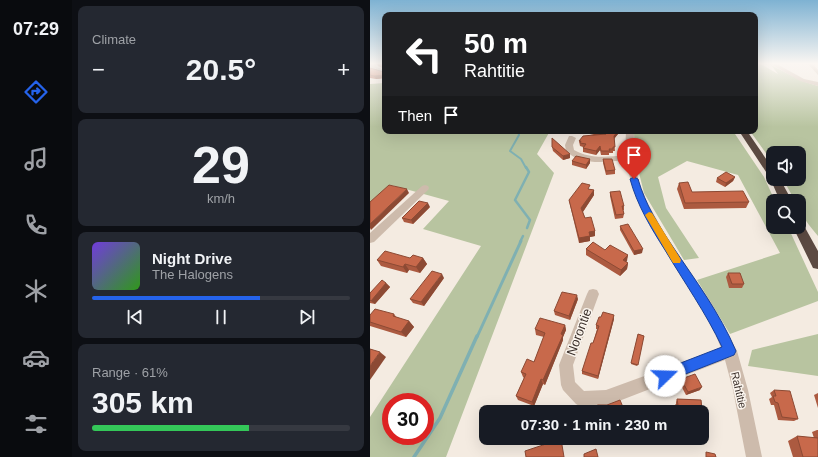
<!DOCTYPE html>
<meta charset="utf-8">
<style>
body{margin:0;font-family:Arial,sans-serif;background:#242831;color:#f1f3f6;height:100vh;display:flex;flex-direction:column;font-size:15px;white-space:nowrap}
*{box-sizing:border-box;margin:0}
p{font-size:13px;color:#9ea1a6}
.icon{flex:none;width:22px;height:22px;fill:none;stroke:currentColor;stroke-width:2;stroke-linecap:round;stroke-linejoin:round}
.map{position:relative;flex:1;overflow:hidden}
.sheet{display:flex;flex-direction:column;gap:6px;padding:6px;background:#0d0f14;width:298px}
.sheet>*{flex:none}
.top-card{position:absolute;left:12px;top:12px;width:376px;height:122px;border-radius:8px;box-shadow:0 4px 16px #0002;background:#202124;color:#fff;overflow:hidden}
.controls{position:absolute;left:396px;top:146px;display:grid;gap:8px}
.controls a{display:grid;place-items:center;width:40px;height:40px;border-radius:8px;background:#171b24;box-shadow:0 4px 16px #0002;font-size:20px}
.speed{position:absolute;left:12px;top:393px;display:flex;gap:8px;font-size:20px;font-weight:700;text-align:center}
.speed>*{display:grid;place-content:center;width:52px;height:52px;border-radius:50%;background:#171b24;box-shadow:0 4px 16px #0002;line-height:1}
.speed .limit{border:6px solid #d22;background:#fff;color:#111}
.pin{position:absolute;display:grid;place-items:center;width:34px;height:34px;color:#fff;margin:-41px -17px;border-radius:50% 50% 50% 0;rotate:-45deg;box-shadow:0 0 4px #0007}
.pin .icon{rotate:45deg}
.me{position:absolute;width:44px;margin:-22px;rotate:69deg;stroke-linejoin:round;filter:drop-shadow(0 0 3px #0008)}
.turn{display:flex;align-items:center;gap:14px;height:84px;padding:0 16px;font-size:18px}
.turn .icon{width:52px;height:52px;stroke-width:2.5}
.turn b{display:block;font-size:28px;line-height:34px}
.then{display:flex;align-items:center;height:38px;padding:0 16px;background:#0003;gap:8px;font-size:15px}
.big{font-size:30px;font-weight:700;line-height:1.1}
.sheet .tile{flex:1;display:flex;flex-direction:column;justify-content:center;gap:6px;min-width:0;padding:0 14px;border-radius:8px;background:#242831}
.sheet .dial{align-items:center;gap:0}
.dial b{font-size:52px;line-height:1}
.song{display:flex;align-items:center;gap:12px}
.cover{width:48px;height:48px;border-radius:6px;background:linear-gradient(135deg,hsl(260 70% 55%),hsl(110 70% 35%))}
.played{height:4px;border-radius:2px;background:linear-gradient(90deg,#2563eb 65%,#363941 65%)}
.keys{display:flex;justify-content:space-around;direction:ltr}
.heat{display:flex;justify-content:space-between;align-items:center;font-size:22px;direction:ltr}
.charge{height:6px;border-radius:3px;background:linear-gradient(90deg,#34c759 61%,#363941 0)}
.trip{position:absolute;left:109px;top:405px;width:230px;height:40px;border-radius:8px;background:#171b24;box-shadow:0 4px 16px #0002;font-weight:700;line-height:40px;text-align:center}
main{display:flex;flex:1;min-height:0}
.menu{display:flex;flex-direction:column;width:72px;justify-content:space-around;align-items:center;background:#090b0e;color:#9ea1a6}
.menu .icon{width:28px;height:28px}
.menu .selected{color:#2563eb}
.menu b{font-size:18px;color:#f1f3f6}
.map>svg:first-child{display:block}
</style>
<main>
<nav class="menu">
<b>07:29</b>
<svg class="icon selected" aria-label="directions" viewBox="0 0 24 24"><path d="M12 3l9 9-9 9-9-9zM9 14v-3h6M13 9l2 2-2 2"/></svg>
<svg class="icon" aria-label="music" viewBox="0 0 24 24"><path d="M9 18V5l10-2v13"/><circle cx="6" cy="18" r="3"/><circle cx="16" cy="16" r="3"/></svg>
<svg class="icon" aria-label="phone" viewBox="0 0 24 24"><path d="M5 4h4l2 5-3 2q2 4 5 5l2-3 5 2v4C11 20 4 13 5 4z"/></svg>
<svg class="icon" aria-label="climate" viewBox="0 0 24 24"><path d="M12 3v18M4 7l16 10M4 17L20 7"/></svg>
<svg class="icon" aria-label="car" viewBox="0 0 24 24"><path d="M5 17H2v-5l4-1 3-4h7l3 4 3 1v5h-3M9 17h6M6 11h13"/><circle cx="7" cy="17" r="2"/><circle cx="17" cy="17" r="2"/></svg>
<svg class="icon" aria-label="filters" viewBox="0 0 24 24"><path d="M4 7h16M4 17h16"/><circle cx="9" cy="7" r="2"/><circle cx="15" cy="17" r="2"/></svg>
</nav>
<section class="sheet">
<div class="tile"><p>Climate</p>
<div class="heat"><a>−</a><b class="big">20.5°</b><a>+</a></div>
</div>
<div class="tile dial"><b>29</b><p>km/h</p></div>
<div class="tile">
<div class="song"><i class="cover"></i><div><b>Night Drive</b><p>The Halogens</p></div></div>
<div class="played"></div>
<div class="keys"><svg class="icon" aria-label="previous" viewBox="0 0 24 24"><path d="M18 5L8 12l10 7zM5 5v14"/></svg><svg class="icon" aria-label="pause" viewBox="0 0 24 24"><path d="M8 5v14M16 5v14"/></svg><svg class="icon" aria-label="next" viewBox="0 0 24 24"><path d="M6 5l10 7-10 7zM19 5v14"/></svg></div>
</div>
<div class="tile"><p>Range · 61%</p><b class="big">305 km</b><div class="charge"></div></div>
</section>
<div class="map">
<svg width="448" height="457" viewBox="0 0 448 457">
<rect width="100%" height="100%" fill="#f4ebe1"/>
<!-- green -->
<g fill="#b8c4a0" fill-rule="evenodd">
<path d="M 385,63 L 389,63 L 408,74 L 401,65 L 432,81 L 448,86 L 448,236 C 440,226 429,215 429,201 L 425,201 L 413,179 L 429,179 L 429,153 L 403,153 L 403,163 L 380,131 L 385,131 Z"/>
<path d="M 15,83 L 15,131 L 180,131 L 167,154 L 184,173 L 76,457 L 0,457 L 0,417 L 111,246 L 53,229 L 79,201 L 21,185 L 0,202 L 0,84 ZM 21,402 L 55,402 L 55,436 L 21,436 Z"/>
<polygon points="304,131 363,131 394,177 405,201 403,201 403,227 418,227 448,292 448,301 360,334 327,280 410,253 368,175 317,161 288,177 296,208 329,258 314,260 274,193 265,157 264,133 306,134"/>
<polygon points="448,334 448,376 378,366 382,350"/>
</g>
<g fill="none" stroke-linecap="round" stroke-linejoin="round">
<!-- stream-far3 -->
<polyline stroke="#7fb0b2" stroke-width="2" points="148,131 149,135 140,151 151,159 156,168"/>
<!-- stream-far2 -->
<g stroke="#7fb0b2" stroke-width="2.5">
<polyline points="156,167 159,172 145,200 160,220 157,228"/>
<polyline points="150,242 153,236"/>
</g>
<!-- stream-far1 -->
<polyline stroke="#7fb0b2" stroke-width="3" points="107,337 151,241"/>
<!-- stream -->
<polyline stroke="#7fb0b2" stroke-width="3.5" points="44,457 70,418 107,336"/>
<!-- minor -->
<g fill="#cdbbac" fill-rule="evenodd">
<polygon points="0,63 6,63 6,67 15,70 15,74 1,69"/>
<polygon points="399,63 405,63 434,79 448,82 448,86 430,81"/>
<polygon points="437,63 442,63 448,70 448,75"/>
<path d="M 256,131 L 281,131 L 277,133 L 264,134 L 263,158 L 269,182 L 278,204 L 300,243 L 341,302 L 367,351 L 378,390 L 392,457 L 376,457 L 363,390 L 355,360 L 236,406 L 211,407 L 206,404 L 193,390 L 191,385 L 189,365 L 217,294 L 219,290 L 223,289 L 227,290 L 229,294 L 203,365 L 205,382 L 214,391 L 236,390 L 351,348 C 338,312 314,281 294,249 C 276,221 263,192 255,160 C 237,162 211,166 196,151 L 195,145 L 199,136 L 202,136 L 206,138 L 203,145 L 204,150 C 220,159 237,157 255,155 Z"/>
<polygon points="55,185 58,186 59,188 58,190 4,242 0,243 0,233 52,186"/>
</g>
<!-- highway -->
<g fill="#5c4a42" fill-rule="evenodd">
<polygon points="369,131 377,131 403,169 403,179 410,179 422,201 410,201 400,178"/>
<polygon points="429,223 433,224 448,251 448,269 443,268 423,227 429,227"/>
</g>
</g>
<!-- wall -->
<g fill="#ac5a40">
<polygon points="6,63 15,63 15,78 6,79 0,78 0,68 14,72 15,69 8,66"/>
<polygon points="212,131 248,131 248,134 244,139 245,151 243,151 243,153 239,153 239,155 231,155 230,150 226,155 213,152 213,147 210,146 209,141 224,135 212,132"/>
<polygon points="182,147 200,158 193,160 183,151"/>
<polygon points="220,159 220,163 216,169 202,165 202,161"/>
<polygon points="233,159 245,170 245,174 236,175 233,163"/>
<polygon points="365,177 363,181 355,187 346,182 347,178"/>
<polygon points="309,183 322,192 379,202 376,208 314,209 307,189"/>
<polygon points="220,189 224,190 224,195 213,212 215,218 225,231 225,236 220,237 220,241 209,243 200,205 199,200"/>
<polygon points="240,192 254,206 254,210 253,210 254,214 253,218 245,219 240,196"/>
<polygon points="60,207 43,224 34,222 32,218"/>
<polygon points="250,226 272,253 264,255 250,230"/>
<polygon points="216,249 235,250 258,255 256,262 258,263 257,269 250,276 216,255"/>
<polygon points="40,258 53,258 57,264 50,273 39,270 37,273 11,266 7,260"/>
<polygon points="358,273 374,284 372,288 359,288 356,277"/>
<polygon points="74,278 54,306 43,303 40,299"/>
<polygon points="16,283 20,287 5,304 0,303 0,293"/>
<polygon points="208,299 200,320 185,315 184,311"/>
<polygon points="24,314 27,318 39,321 44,327 36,337 0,326 0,315"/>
<polygon points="244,319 228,379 212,374 212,371 223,343 227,329 226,329 226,325"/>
<polygon points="195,325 196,330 193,337 193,340 175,385 173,384 164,406 148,400 146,396 154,378 153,377 151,372 164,362 174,337 166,335 165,329"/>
<polygon points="268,334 274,336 267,366 261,364"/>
<polygon points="311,379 330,390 316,395 309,382"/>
<polygon points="404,390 428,419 424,421 408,420 404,405 401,405 399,399 402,397 400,393"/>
<polygon points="448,393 448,408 444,395"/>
<polygon points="307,399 331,400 334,428 332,430 332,412 304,412 303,407 305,405 306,405 306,402"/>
<polygon points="447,430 448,430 448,457 423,457 418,441 427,436 444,438 442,432"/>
</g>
<!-- shaded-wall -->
<g fill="#8c4a34">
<polygon points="15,75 15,78 6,79 4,76"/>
<polygon points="248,131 248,134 243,140 244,136"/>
<polygon points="230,146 230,150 226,155 226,151"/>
<polygon points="200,154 200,158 193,160 193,156"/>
<polygon points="220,159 220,163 216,169 216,165"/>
<polygon points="365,177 363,181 355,187 356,183"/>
<polygon points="37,189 39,193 1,230 0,228 0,224"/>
<polygon points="224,190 224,195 212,213 211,208"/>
<polygon points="58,203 60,207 43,224 41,220"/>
<polygon points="225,231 225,236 220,237 220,241 209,243 209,238 219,232"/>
<polygon points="273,249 272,253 264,255 264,251"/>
<polygon points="258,255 257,261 253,266 253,260"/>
<polygon points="53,258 57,264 50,273 46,267"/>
<polygon points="258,263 257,269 250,276 251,270"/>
<polygon points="35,264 39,270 37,273 33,267"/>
<polygon points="72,274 74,278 54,306 51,302"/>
<polygon points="16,283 20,287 5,304 1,301"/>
<polygon points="207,295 208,299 200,320 199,316"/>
<polygon points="244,315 244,319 228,379 228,376"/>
<polygon points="39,321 44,327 36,337 31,332"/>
<polygon points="195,325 196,330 193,337 193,340 175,385 173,380"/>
<polygon points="10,352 16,357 0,380 0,366"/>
<polygon points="171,379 173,384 164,406 162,402"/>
<polygon points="332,387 330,390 316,395 318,392"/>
</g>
<!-- building -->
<g fill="#c8694b" stroke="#8c4a34">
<polygon points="7,63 15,63 15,75 4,76 0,75 0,68 14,72 15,66"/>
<polygon points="223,131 248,131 244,136 245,147 243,147 243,149 239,149 240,151 231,151 230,146 226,151 213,148 216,144 210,143 211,141 209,141 213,136 236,134"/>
<polygon points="182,138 200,154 193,156 182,147"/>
<polygon points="206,156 220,159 216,165 202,161"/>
<polygon points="233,159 242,159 245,170 236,171"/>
<polygon points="356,172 365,177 356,183 347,178"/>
<polygon points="318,182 322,192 373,191 379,202 315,203 309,183"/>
<polygon points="212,183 220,185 218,189 224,190 211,208 215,218 221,217 225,231 219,232 220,236 209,238 199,200"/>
<polygon points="19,185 37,189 0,224 0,202"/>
<polygon points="250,191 254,206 252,206 254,214 246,215 240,192"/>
<polygon points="49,201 58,203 41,220 32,218"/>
<polygon points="258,224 273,249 264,251 250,226"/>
<polygon points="223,242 235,250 240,245 258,255 253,260 258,263 251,270 216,249"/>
<polygon points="15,251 40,258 43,255 53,258 46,267 35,264 33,267 7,260"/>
<polygon points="62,271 72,274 51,302 40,299"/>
<polygon points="358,273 370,273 374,284 362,284"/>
<polygon points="12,280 16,283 1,301 0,300 0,293"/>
<polygon points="192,292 207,295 199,316 184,311"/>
<polygon points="5,309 24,314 23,316 39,321 31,332 0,322 0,315"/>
<polygon points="233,312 244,315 228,376 212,371 221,343 223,343 229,326 226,325 229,317 231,317"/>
<polygon points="170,318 195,325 191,334 193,335 173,380 171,379 162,402 146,396 156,374 151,372 157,359 164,362 175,333 165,329"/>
<polygon points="268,334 274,336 268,365 261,363"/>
<polygon points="0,349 10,352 0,366"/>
<polygon points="325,374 332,387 318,392 311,379"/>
<polygon points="404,390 420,391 428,419 412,417 408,403 405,402 403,396 406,396"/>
<polygon points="307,399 331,400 334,428 332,427 332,412 306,412 305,405 308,405"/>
<polygon points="250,400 255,412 222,412 220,408 228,405 237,405"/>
<polygon points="427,436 448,438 448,457 433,457"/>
<polygon points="191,439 194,457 156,457 155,451"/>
<polygon points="226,449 228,457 214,457 214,454"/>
<polygon points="336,452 345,454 346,457 336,457"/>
</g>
<!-- sky -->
<linearGradient id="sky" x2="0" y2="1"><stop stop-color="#7eb2d2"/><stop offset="0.5" stop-color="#faf6f2"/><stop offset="1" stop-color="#faf6f2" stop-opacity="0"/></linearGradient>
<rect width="448" height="127" fill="url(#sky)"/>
<!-- route -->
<path fill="#2563eb" stroke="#184099" d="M 264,177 L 268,179 C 275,204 289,226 303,247 C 325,280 350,313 366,351 L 364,355 L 295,382 L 290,380 L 288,376 L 290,371 L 352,347 C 336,313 314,282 295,250 C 281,228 267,205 260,179 Z"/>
<!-- slow -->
<polygon fill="#f59e0b" points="279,212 282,213 310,258 311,260 310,263 303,263 275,215"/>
<g text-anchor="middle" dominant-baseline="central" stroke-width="3" stroke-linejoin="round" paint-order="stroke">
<!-- street labels -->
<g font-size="11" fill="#3b302b" stroke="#fbf5ee">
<text transform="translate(369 390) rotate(77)">Rahtitie</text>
</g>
<!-- near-street labels -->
<g font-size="13" fill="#3b302b" stroke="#fbf5ee">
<text transform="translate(209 332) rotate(-70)">Norontie</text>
</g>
</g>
</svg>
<div class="controls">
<a><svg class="icon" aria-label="sound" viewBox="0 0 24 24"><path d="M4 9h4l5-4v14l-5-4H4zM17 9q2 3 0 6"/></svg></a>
<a><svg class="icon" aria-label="search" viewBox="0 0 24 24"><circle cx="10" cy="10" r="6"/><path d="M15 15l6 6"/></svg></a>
</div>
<div class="speed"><div class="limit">30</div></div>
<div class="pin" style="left:264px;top:179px;background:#d93025"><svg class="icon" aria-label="arrive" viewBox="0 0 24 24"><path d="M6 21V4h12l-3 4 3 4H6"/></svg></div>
<svg class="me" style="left:295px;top:376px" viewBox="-20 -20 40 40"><circle r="19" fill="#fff"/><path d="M0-13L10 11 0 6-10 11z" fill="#2563eb"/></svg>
<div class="trip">07:30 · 1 min · 230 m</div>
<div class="top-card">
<div class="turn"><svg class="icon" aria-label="left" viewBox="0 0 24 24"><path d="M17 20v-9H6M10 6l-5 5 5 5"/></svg><div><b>50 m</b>Rahtitie</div></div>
<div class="then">Then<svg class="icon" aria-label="arrive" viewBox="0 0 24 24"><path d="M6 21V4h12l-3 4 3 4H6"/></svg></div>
</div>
</div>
</main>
